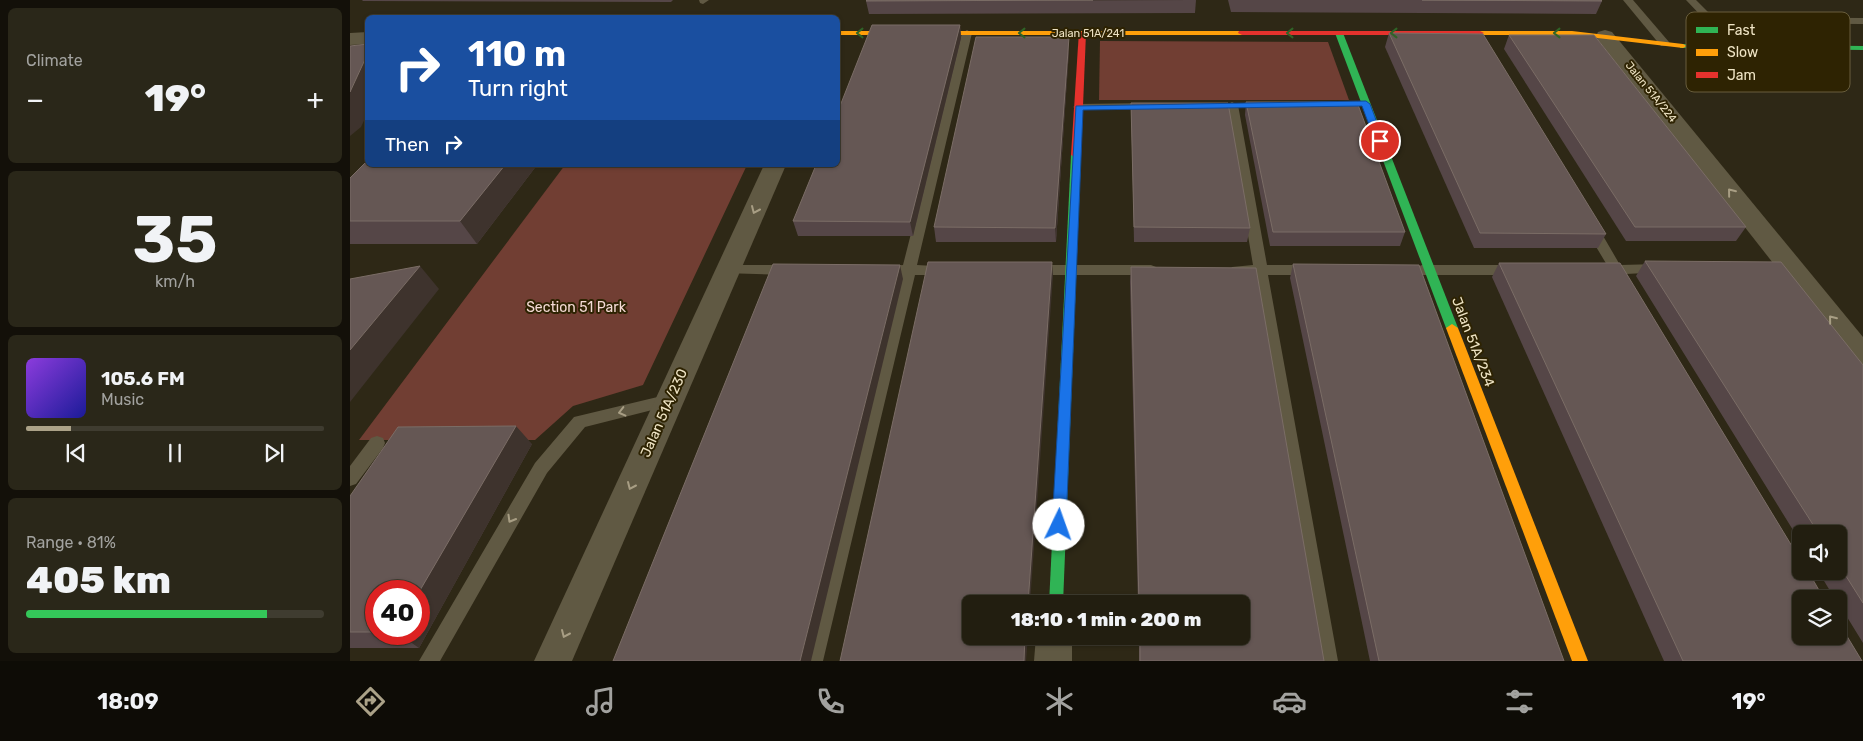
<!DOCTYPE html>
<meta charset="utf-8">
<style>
body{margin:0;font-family:Rubik,sans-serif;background:#2a2719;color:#f1f3f6;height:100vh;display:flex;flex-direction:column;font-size:19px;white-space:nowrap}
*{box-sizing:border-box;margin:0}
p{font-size:16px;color:#a2a29f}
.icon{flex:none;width:28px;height:28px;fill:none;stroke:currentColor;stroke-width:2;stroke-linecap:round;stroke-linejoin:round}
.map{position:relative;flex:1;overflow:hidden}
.side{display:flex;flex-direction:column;gap:8px;padding:8px;background:#131009;width:350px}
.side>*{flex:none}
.top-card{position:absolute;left:15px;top:15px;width:475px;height:152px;border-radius:8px;box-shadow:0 1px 4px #0004,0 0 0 1px #3f3c30;background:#1a4fa0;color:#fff;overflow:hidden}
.fabs{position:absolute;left:1442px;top:525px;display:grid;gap:10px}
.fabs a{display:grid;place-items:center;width:55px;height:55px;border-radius:8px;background:#221e10;box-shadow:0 1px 4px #0004,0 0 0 1px #3f3c30;font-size:25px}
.speed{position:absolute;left:15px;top:580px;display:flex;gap:10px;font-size:25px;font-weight:700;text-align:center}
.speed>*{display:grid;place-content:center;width:65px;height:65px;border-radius:50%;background:#221e10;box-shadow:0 1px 4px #0004,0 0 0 1px #3f3c30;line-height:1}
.speed .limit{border:8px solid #d22;background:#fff;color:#111}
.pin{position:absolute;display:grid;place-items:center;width:42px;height:42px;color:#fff;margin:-21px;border:2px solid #fff;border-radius:50%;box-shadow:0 1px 5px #0007}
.me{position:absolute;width:55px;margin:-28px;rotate:3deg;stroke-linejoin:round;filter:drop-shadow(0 0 4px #0008)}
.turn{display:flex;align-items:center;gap:18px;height:105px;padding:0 20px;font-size:22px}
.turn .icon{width:65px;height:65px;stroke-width:2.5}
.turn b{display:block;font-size:35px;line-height:42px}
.then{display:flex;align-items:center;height:48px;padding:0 20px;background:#0003;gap:10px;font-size:19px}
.big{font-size:38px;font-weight:800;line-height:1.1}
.side .card{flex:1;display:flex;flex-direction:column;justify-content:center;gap:8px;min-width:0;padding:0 18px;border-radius:8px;background:#2a2719}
.side .dial{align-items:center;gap:0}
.dial b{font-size:65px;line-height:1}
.song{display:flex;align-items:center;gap:15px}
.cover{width:60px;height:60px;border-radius:8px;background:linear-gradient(135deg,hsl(270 70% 55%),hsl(240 70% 35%))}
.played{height:5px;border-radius:2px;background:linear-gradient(90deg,#aba288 15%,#3f3c30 15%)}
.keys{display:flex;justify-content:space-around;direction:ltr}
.heat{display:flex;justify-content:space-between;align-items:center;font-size:28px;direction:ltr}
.charge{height:8px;border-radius:4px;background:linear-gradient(90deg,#34c759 81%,#3f3c30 0)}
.trip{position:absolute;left:612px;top:595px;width:288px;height:50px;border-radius:8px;background:#221e10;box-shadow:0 1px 4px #0004,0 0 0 1px #3f3c30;font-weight:800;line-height:50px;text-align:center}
.menu{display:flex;height:80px;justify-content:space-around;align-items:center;background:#0e0c06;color:#a2a29f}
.menu .icon{width:35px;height:35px}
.menu .active{color:#aba288}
.menu b{font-size:22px;color:#f1f3f6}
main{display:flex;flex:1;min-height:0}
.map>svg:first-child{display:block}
</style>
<main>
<section class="side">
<div class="card"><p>Climate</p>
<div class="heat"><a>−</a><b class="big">19°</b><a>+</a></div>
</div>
<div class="card dial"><b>35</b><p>km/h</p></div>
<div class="card">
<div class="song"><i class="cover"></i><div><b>105.6 FM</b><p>Music</p></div></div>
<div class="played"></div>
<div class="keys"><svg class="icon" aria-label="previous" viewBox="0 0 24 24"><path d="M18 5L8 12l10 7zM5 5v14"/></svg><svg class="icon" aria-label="pause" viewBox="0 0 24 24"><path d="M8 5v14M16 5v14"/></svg><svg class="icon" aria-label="next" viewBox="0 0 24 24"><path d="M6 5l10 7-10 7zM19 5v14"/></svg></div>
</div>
<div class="card"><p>Range · 81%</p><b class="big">405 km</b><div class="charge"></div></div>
</section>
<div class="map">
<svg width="1513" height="661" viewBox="0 0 1513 661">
<rect width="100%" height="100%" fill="#2e2816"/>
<!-- green -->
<g fill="#713e33">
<polygon points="750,41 978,42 999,100 749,100"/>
<polygon points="215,165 397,165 293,385 223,406 185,440 9,440"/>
</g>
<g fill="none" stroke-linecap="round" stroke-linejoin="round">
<!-- lane -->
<g fill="#605943" fill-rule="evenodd">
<polygon points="349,0 359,0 353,4 350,3"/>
<polygon points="1273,0 1283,0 1319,42 1320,44 1319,46 1311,46"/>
<polygon points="1336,0 1346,0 1363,17 1513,18 1513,24 1360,23 1357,22"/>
<polygon points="617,30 622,33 567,265 601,267 603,270 601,273 596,275 565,275 473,661 453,661 551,275 527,273 525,270 527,267 553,265 612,33"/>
<polygon points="882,102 888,105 917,265 961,265 966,267 968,270 966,273 961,275 918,275 988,661 968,661 904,275 882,273 880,270 882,267 903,265 876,105"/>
<polygon points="800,103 806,106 804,108 729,110 723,107 729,104"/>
<polygon points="1240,221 1245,222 1270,265 1309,264 1314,266 1316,269 1314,272 1276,274 1275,279 1265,279 1262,275 1249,273 1247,270 1249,267 1257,265 1233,225"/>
<polygon points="378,265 441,265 446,267 448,270 446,273 441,275 373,273 371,270 373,267"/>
<polygon points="682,265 801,265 806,267 808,270 806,273 801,275 682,275 677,273 675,270 677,267"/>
<polygon points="1072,265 1166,265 1171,267 1173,270 1171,273 1166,275 1072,275 1067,273 1065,270 1067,267"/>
<polygon points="320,394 326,396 328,400 326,404 235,427 197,473 90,661 69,661 185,463 224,417"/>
<polygon points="27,436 33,438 35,443 33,448 6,484 0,486 0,466 21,438"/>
</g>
<!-- street -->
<g fill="#605943" fill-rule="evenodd">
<polygon points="1255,30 1262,32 1513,337 1513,368 1503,365 1248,40 1246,36 1248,32"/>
<polygon points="18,32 18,44 0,45 0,33"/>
<polygon points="414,165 436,165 222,661 184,661"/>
<polygon points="686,636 722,636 722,661 684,661"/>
</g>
<!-- fast -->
<g fill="#30b455" fill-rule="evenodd">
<polygon points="986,31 993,33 1108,328 1106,331 1102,332 1096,328 985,33"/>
<polygon points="1330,44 1513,46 1513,50 1333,48 1330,48"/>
<polygon points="726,152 731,155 713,604 699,604 721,155"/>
</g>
<!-- slow -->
<g fill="#ff9f0a" fill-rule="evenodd">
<polygon points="488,31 892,31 896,33 892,35 488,35"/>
<polygon points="1127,31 1222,31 1333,44 1337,46 1333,48 1222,35 1130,35 1126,33"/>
<polygon points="1102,324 1108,328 1238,661 1222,661 1096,328"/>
</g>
<!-- jam -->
<g fill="#e5322d" fill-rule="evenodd">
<polygon points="729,31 736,33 731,155 726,158 721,155"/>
<polygon points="889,31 1130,31 1134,33 1130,35 892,35 888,33"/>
</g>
</g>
<!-- wall -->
<g fill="#554647" fill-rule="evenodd">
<polygon points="12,0 323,0 321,2 13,1"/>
<polygon points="846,0 845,13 519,14 516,1"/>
<polygon points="878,0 1251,0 1252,1 1246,14 881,12"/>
<polygon points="610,25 611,38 563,236 448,236 443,221"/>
<polygon points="1039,33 1256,234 1248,248 1124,248 1035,47"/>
<polygon points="1159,35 1396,227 1386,241 1276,241 1154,49"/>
<polygon points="719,50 706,242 586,242 584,227"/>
<polygon points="896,102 1055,232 1050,246 920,246 895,115"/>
<polygon points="781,103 900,228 897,242 784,242"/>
<polygon points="18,165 187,165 127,244 0,244 0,178"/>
<polygon points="1295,261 1513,365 1513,643 1489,604 1489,599 1485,599 1468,571 1489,571 1489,534 1451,534 1451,543 1286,276"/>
<polygon points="1149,263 1512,661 1314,661 1142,277"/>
<polygon points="943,264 1214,661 1020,661 940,278"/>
<polygon points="781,267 974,661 789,661 789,636 891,636 891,604 788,604 780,282"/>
<path d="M 182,444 L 69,648 L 0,648 L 0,496 ZM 26,591 L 69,634 L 26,634 Z"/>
</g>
<!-- shaded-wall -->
<g fill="#3e332d">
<polygon points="610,25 611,38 563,236 560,222"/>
<polygon points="719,37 719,50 706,242 705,228"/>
<polygon points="18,53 18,112 11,127 0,136 0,92"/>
<polygon points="155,165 187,165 127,244 110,221"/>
<polygon points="702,262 703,276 680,604 678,604"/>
<polygon points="550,265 553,279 461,661 450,661"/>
<polygon points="70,266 89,289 0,402 0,350"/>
<polygon points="166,426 182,444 69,648 49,634 69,634 69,592"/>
<polygon points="675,636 678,636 676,661 674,661"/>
</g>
<!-- building -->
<g fill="#655754" stroke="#7b6d66">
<polygon points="517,0 743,0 516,1"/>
<polygon points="1072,0 1251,0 1252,1"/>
<polygon points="522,25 610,25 560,222 443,221 466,165 488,165 488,111"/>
<polygon points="1039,33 1133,34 1256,234 1130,233"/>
<polygon points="1159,35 1244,35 1396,227 1285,227"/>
<polygon points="626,37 719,37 705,228 584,227"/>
<polygon points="18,44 18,53 0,92 0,46"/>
<polygon points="896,102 1007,102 1055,232 923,232"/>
<polygon points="781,103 878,103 900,228 784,227"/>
<polygon points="18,160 18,165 155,165 110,221 0,221 0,178"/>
<polygon points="1295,261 1431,262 1513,365 1513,603 1489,565 1489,534 1469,534"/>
<polygon points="578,262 702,262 678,604 621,604 621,636 675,636 674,661 490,661"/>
<polygon points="1149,263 1270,263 1451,561 1451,571 1458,571 1474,599 1451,599 1451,636 1489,636 1489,623 1512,661 1333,661"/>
<polygon points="423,264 550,265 450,661 263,661"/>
<polygon points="943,264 1069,265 1214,661 1029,661"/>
<polygon points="70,266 0,350 0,279"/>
<polygon points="781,267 906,268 974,661 790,661 790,636 891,636 891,604 789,604"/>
<polygon points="166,426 69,592 69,591 26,591 26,632 0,632 0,496 48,427"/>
</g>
<!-- one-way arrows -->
<defs><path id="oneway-chevron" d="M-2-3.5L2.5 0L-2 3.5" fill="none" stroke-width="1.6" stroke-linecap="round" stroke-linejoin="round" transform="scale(1.25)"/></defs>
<g stroke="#2f6427">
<use href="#oneway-chevron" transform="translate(510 33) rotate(-180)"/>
<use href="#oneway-chevron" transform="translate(672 33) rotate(180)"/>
<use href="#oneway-chevron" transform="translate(940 33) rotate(-180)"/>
<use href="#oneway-chevron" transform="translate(1044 33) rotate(-180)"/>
<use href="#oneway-chevron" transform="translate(1207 33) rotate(180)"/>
</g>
<g stroke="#a89e84">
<use href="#oneway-chevron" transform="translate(1381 192) rotate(-129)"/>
<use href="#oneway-chevron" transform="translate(405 210) rotate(114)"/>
<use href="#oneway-chevron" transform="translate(1482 319) rotate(-129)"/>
<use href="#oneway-chevron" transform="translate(272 412) rotate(166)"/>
<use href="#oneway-chevron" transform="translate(281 486) rotate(114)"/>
<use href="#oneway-chevron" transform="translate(161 519) rotate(120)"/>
<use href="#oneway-chevron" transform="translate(215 634) rotate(114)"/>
</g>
<!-- route -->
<polygon fill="#1a73e8" stroke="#114b97" points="1016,101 1020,104 1034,141 1033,143 1027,143 1025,141 1012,106 733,110 716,525 714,530 709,531 704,530 702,525 726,106"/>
<g text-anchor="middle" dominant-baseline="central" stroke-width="4" stroke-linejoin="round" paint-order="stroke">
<!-- far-street labels -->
<g font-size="11" fill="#efe4c5" stroke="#2e2302">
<text x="738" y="33">Jalan 51A/241</text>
<text transform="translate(1301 92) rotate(51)">Jalan 51A/224</text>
</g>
<!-- park labels -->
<g font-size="14" fill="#f5dad5" stroke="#2e2302">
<text x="226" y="307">Section 51 Park</text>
</g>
<!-- street labels -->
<g font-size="14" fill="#efe4c5" stroke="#2e2302">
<text transform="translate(1123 342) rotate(69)">Jalan 51A/234</text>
<text transform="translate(314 413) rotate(-66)">Jalan 51A/230</text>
</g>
</g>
<!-- legend -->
<rect x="1336" y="12" width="164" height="80" rx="8" fill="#2e2302" stroke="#685d3c" stroke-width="1"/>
<rect x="1346" y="27" width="22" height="6" fill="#30b455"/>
<rect x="1346" y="49" width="22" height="7" fill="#ff9f0a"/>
<rect x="1346" y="72" width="22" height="6" fill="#e5322d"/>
<g font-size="14" fill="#efe4c5">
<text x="1377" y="35">Fast</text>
<text x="1377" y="57">Slow</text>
<text x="1377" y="80">Jam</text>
</g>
</svg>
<div class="fabs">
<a><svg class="icon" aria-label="sound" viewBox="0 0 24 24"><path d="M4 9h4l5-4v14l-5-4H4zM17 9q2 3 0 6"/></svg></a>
<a><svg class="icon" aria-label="layers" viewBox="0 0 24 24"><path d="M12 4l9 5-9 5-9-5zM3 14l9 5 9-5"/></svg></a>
</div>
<div class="speed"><div class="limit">40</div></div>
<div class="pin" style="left:1030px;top:141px;background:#d93025"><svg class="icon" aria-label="arrive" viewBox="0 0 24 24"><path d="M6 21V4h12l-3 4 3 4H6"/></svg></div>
<svg class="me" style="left:709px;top:525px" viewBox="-20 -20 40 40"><circle r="19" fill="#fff"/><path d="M0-13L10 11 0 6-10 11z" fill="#1a73e8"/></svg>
<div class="trip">18:10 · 1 min · 200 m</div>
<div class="top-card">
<div class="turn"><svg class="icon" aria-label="right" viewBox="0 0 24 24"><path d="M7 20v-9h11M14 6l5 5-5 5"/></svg><div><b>110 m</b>Turn right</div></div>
<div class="then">Then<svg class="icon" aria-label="right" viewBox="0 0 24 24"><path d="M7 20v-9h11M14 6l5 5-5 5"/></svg></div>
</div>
</div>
</main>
<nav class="menu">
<b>18:09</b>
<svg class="icon active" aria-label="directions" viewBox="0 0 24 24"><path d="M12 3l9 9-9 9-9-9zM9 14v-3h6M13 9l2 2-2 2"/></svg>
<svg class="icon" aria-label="music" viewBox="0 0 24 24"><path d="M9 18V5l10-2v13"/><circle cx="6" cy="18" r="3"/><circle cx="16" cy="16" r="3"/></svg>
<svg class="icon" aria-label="phone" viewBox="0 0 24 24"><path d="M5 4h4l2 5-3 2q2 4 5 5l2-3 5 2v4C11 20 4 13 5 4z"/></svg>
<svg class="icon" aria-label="climate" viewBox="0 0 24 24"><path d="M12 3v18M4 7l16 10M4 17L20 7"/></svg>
<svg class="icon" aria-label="car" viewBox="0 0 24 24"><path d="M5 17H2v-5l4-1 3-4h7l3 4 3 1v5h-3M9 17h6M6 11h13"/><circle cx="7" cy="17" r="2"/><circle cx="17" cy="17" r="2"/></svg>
<svg class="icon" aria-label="filters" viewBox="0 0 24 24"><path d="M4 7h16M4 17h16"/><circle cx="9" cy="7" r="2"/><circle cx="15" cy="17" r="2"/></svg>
<b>19°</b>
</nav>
